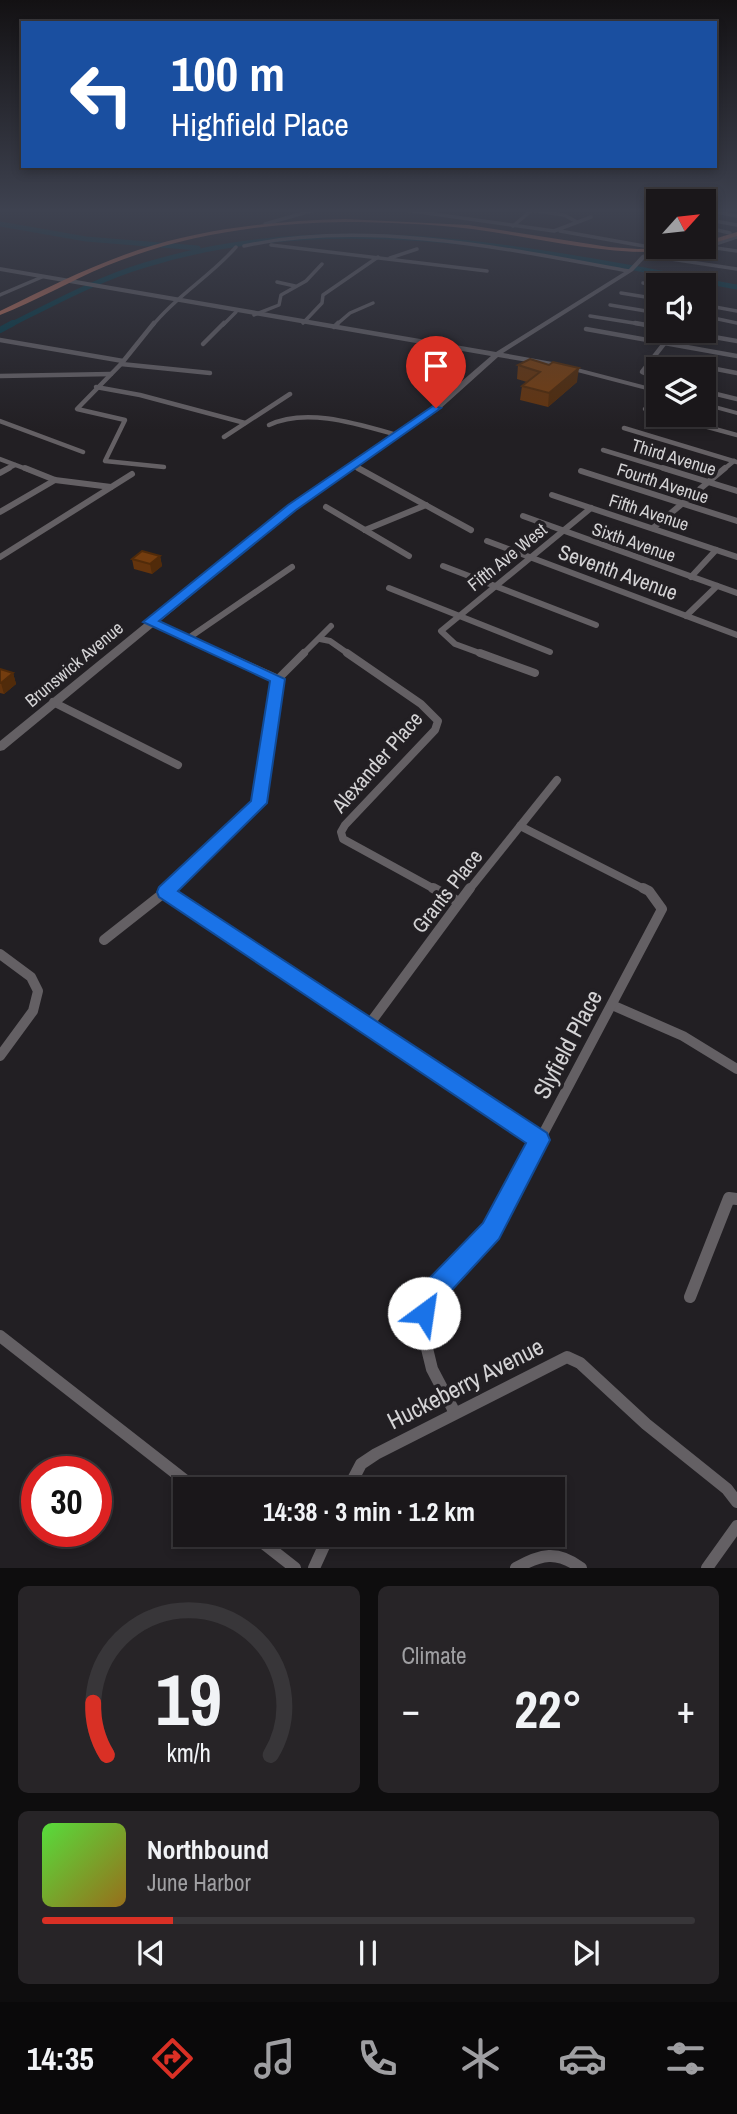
<!DOCTYPE html>
<meta charset="utf-8">
<style>
body{margin:0;font-family:"Archivo Narrow",sans-serif;background:#272427;color:#f1f3f6;height:100vh;display:flex;flex-direction:column;font-size:26px;white-space:nowrap}
*{box-sizing:border-box;margin:0}
p{font-size:23px;color:#9f9fa2}
.icon{flex:none;width:38px;height:38px;fill:none;stroke:currentColor;stroke-width:2;stroke-linecap:round;stroke-linejoin:round}
.map{position:relative;height:1568px;overflow:hidden}
.side{display:flex;flex-direction:column;gap:18px;padding:18px;background:#0e0d0e;flex:1}
.side>*{flex:none}
.hud{position:absolute;left:21px;top:21px;width:696px;height:147px;border-radius:0px;box-shadow:0 4px 10px #0003,0 0 0 2px #383639;background:#1a4fa0;color:#fff;overflow:hidden}
.needle{width:46px;rotate:63deg}
.buttons{position:absolute;left:646px;top:189px;display:grid;gap:14px}
.buttons a{display:grid;place-items:center;width:70px;height:70px;border-radius:0px;background:#1a171a;box-shadow:0 4px 10px #0003,0 0 0 2px #383639;font-size:35px}
.speed{position:absolute;left:21px;top:1456px;display:flex;gap:14px;font-size:35px;font-weight:700;text-align:center}
.speed>*{display:grid;place-content:center;width:91px;height:91px;border-radius:50%;background:#1a171a;box-shadow:0 4px 10px #0003,0 0 0 2px #383639;line-height:1}
.speed .limit{border:10px solid #d22;background:#fff;color:#111}
.pin{position:absolute;display:grid;place-items:center;width:60px;height:60px;color:#fff;margin:-72px -30px;border-radius:50% 50% 50% 0;rotate:-45deg;box-shadow:0 0 7px #0007}
.pin .icon{rotate:45deg}
.me{position:absolute;width:77px;margin:-38px;rotate:31deg;stroke-linejoin:round;filter:drop-shadow(0 0 5px #0008)}
.turn{display:flex;align-items:center;gap:24px;height:147px;padding:0 35px;font-size:32px}
.turn .icon{width:91px;height:91px;stroke-width:2.5}
.turn b{display:block;font-size:49px;line-height:60px}
.big{font-size:52px;font-weight:700;line-height:1.1}
.side .card{flex:1;display:flex;flex-direction:column;justify-content:center;gap:10px;min-width:0;padding:0 24px;border-radius:10px;background:#272427}
.side .dial{align-items:center;gap:0}
.dial svg{height:182px;overflow:visible;fill:none;stroke:#383639;stroke-width:7;stroke-linecap:round;text-anchor:middle}
.dial text{fill:#f1f3f6;stroke:none}
.song{display:flex;align-items:center;gap:21px}
.cover{width:84px;height:84px;border-radius:10px;background:linear-gradient(135deg,hsl(110 70% 55%),hsl(40 70% 35%))}
.played{height:7px;border-radius:4px;background:linear-gradient(90deg,#d93025 20%,#383639 20%)}
.keys{display:flex;justify-content:space-around;direction:ltr}
.heat{display:flex;justify-content:space-between;align-items:center;font-size:38px;direction:ltr}
.side .tiles{flex:1;display:grid;gap:18px;grid-template-columns:1fr 1fr}
.card:last-child{grid-column:span 2}
.trip{position:absolute;left:173px;top:1477px;width:392px;height:70px;border-radius:0px;background:#1a171a;box-shadow:0 4px 10px #0003,0 0 0 2px #383639;font-weight:700;line-height:70px;text-align:center}
.tabs{display:flex;height:112px;justify-content:space-around;align-items:center;background:#0a090a;color:#9f9fa2}
.tabs .icon{width:49px;height:49px}
.tabs .active{color:#d93025}
.tabs b{font-size:32px;color:#f1f3f6}
.map>svg:first-child{display:block}
</style>
<div class="map">
<svg width="737" height="1568" viewBox="0 0 737 1568">
<rect width="100%" height="100%" fill="#221f23"/>
<g fill="none" stroke-linecap="round" stroke-linejoin="round">
<!-- canal-far1 -->
<g stroke="#003945" stroke-width="5">
<polyline points="0,224 86,239 198,248"/>
<path d="M 10,325 C 54,303 98,279 145,265 C 340,205 543,252 737,287"/>
</g>
<!-- canal -->
<polyline stroke="#003945" stroke-width="6" points="0,330 13,323"/>
<!-- street-far5 -->
<g stroke="#646064" stroke-width="3.5">
<polyline points="405,210 554,231 591,217"/>
<polyline points="531,210 564,215 577,222"/>
<polyline points="707,210 737,216"/>
<polyline points="654,219 658,219"/>
<polyline points="704,219 737,225"/>
<polyline points="265,224 314,210"/>
<polyline points="513,226 532,210"/>
<polyline points="704,227 730,233"/>
<polyline points="560,231 655,248"/>
<polyline points="704,237 711,239"/>
<polyline points="271,245 487,271"/>
<path d="M 244,246 C 366,219 508,249 629,271"/>
<polyline points="709,247 737,251"/>
<polyline points="390,258 417,249"/>
<polyline points="671,259 737,237"/>
<polyline points="671,259 737,269"/>
<polyline points="277,282 295,286"/>
<polyline points="643,283 658,286"/>
<polyline points="621,293 658,299"/>
<polyline points="0,295 42,277"/>
<polyline points="610,305 658,313"/>
<polyline points="704,305 737,311"/>
<polyline points="254,315 279,305 281,295 306,281 322,264"/>
<polyline points="590,316 646,325"/>
<polyline points="704,316 737,323"/>
<polyline points="303,323 322,303 323,295 378,257"/>
<path d="M 153,325 C 177,295 211,276 236,247"/>
<polyline points="223,325 236,312"/>
<polyline points="336,325 350,313 373,303"/>
</g>
<!-- street-far4 -->
<g stroke="#646064" stroke-width="4.5">
<polyline points="154,323 121,364 77,409 125,420 105,461 164,467"/>
<polyline points="635,323 658,327"/>
<polyline points="334,327 338,323"/>
<polyline points="586,329 737,356"/>
<polyline points="680,331 737,341"/>
<polyline points="0,340 123,361"/>
<polyline points="203,344 224,323"/>
<polyline points="654,357 737,373"/>
<polyline points="121,364 210,373"/>
<polyline points="0,376 111,374"/>
<polyline points="658,379 642,372 674,331"/>
<polyline points="96,387 140,395 245,423"/>
<polyline points="704,391 737,399"/>
<polyline points="645,409 658,413"/>
<polyline points="664,415 737,435"/>
<polyline points="0,421 83,452"/>
<path d="M 269,425 C 306,407 358,424 397,435"/>
<polyline points="624,428 737,462"/>
<polyline points="224,437 290,394"/>
<polyline points="603,450 669,470"/>
<polyline points="0,459 29,470"/>
<polyline points="354,466 362,470"/>
<polyline points="5,470 15,465"/>
<polyline points="723,470 734,461"/>
</g>
<!-- street-far3 -->
<g stroke="#646064" stroke-width="6">
<polyline points="25,468 55,480 111,487"/>
<polyline points="358,468 471,530"/>
<polyline points="663,468 737,491"/>
<polyline points="581,471 737,521"/>
<polyline points="0,473 9,468"/>
<polyline points="552,495 737,557"/>
<polyline points="326,507 409,556"/>
<polyline points="0,512 55,480"/>
<polyline points="523,516 737,593"/>
<polyline points="653,528 725,468"/>
<polyline points="365,530 426,505"/>
<polyline points="487,541 737,635"/>
<polyline points="0,557 132,474"/>
<polyline points="443,566 596,625"/>
<polyline points="691,577 716,550"/>
<polyline points="389,588 550,652"/>
<polyline points="686,616 717,586"/>
<polyline points="150,622 224,655"/>
<polyline points="190,637 292,567"/>
<polyline points="320,639 330,641 350,655"/>
<polyline points="302,655 331,626"/>
<polyline points="485,655 455,644 441,631 591,508"/>
</g>
<!-- street-far2 -->
<g stroke="#646064" stroke-width="8">
<polyline points="220,653 278,679"/>
<polyline points="347,653 421,704 438,721 435,730 345,825 341,832 343,839 436,890"/>
<polyline points="480,653 535,673"/>
<polyline points="53,702 178,765"/>
<polyline points="520,826 646,890"/>
<polyline points="168,890 259,803 278,679 304,653"/>
<polyline points="469,890 557,780"/>
</g>
<!-- street-far1 -->
<g stroke="#646064" stroke-width="10">
<polyline points="433,888 459,902"/>
<polyline points="166,892 539,1140"/>
<polyline points="104,940 170,888"/>
<polyline points="0,954 31,977 38,991 33,1011 0,1056"/>
<polyline points="612,1005 683,1036 737,1069"/>
<polyline points="368,1026 470,888"/>
<polyline points="514,1189 662,909 649,891 643,888"/>
</g>
<!-- street -->
<g stroke="#646064" stroke-width="12">
<polyline points="690,1297 729,1198 737,1199"/>
<polyline points="0,1336 196,1489"/>
<polyline points="455,1413 432,1369 422,1328 427,1299 491,1231 514,1187"/>
<polyline points="348,1489 361,1464 376,1454 567,1357 580,1363 646,1424 727,1489 737,1502"/>
<polyline points="253,1535 295,1568"/>
<polyline points="314,1568 329,1535"/>
<path d="M 516,1568 C 541,1554 557,1550 581,1568"/>
<polyline points="707,1568 737,1526"/>
</g>
<!-- secondary -->
<g fill="#646064" fill-rule="evenodd">
<polygon points="663,249 665,252 646,257 633,271 503,353 558,363 658,389 658,393 558,367 498,357 439,410 295,510 4,750 0,751 0,741 289,506 433,406 491,356 0,271 0,267 496,352 629,269 642,255"/>
<polygon points="704,402 737,411 737,415 704,406"/>
</g>
<!-- primary -->
<g fill="#be6e57" fill-rule="evenodd">
<path d="M 345,219 L 468,225 L 609,247 L 638,249 L 698,247 C 686,252 669,252 656,252 C 594,253 533,237 472,229 C 430,224 387,222 345,222 C 263,223 182,235 106,266 C 70,281 36,301 0,315 L 0,311 C 45,289 90,266 138,250 C 206,228 275,221 345,219 Z"/>
<polygon points="737,232 737,236 704,246 704,242"/>
</g>
</g>
<!-- wall -->
<g fill="#64340d">
<polygon points="518,365 577,382 548,407 520,400 522,386 527,382 517,379"/>
<polygon points="160,556 162,566 152,574 134,569 132,559"/>
<polygon points="0,669 13,673 16,684 4,694 0,693"/>
</g>
<!-- shaded-wall -->
<g fill="#512b0a">
<polygon points="579,368 577,382 548,407 549,393"/>
<polygon points="160,556 162,566 152,574 150,564"/>
<polygon points="13,673 16,684 4,694 1,683"/>
</g>
<!-- building -->
<g fill="#743d0f" stroke="#512b0a" stroke-width="2">
<polygon points="530,359 549,365 553,362 579,368 549,393 522,386 540,372 518,365"/>
<polygon points="142,551 160,556 150,564 132,559"/>
<polygon points="0,669 13,673 1,683 0,683"/>
</g>
<!-- sky -->
<linearGradient id="sky" x2="0" y2="1"><stop stop-color="#131113"/><stop offset="0.49" stop-color="#3e4250"/><stop offset="1" stop-color="#3e4250" stop-opacity="0"/></linearGradient>
<rect width="737" height="430" fill="url(#sky)"/>
<!-- route -->
<polygon fill="#1a73e8" stroke="#114b97" stroke-width="2" points="433,406 441,408 296,510 159,621 285,679 267,803 178,891 547,1133 550,1140 499,1239 438,1305 433,1322 424,1326 416,1322 412,1313 418,1290 483,1223 526,1143 159,897 157,892 159,887 251,801 270,681 143,622 288,505"/>
<g text-anchor="middle" dominant-baseline="central" stroke-width="7" stroke-linejoin="round" paint-order="stroke">
<!-- far-street labels -->
<g font-size="18" fill="#d4d3d5" stroke="#221f23">
<text transform="translate(674 457) rotate(17)">Third Avenue</text>
<text transform="translate(663 483) rotate(18)">Fourth Avenue</text>
<text transform="translate(649 512) rotate(18)">Fifth Avenue</text>
<text transform="translate(634 542) rotate(19)">Sixth Avenue</text>
<text transform="translate(507 557) rotate(-39)">Fifth Ave West</text>
<text transform="translate(74 664) rotate(-40)">Brunswick Avenue</text>
</g>
<!-- street labels -->
<g font-size="21" fill="#d4d3d5" stroke="#221f23">
<text transform="translate(618 572) rotate(20)">Seventh Avenue</text>
<text transform="translate(377 762) rotate(-49)">Alexander Place</text>
<text transform="translate(447 891) rotate(-52)">Grants Place</text>
</g>
<!-- near-street labels -->
<g font-size="24" fill="#d4d3d5" stroke="#221f23">
<text transform="translate(567 1044) rotate(-62)">Slyfield Place</text>
<text transform="translate(465 1383) rotate(-27)">Huckeberry Avenue</text>
</g>
</g>
</svg>
<div class="buttons">
<a><svg class="needle" viewBox="-14 -14 28 28"><path d="M0-13l5 13h-10z" fill="#e53935"/><path d="M0 13l5-13h-10z" fill="#9f9fa2"/></svg></a>
<a><svg class="icon" aria-label="sound" viewBox="0 0 24 24"><path d="M4 9h4l5-4v14l-5-4H4zM17 9q2 3 0 6"/></svg></a>
<a><svg class="icon" aria-label="layers" viewBox="0 0 24 24"><path d="M12 4l9 5-9 5-9-5zM3 14l9 5 9-5"/></svg></a>
</div>
<div class="speed"><div class="limit">30</div></div>
<div class="pin" style="left:436px;top:408px;background:#d93025"><svg class="icon" aria-label="arrive" viewBox="0 0 24 24"><path d="M6 21V4h12l-3 4 3 4H6"/></svg></div>
<svg class="me" style="left:424px;top:1313px" viewBox="-20 -20 40 40"><circle r="19" fill="#fff"/><path d="M0-13L10 11 0 6-10 11z" fill="#1a73e8"/></svg>
<div class="trip">14:38 · 3 min · 1.2 km</div>
<div class="hud">
<div class="turn"><svg class="icon" aria-label="left" viewBox="0 0 24 24"><path d="M17 20v-9H6M10 6l-5 5 5 5"/></svg><div><b>100 m</b>Highfield Place</div></div>
</div>
</div>
<section class="side">
<div class="tiles">
<div class="card dial"><svg viewBox="0 0 100 80">
<path d="M14 69A42 42 0 1 1 86 69"/>
<path d="M14 69A42 42 0 0 1 8 46" stroke="#d93025"/>
<text x="50" y="56" font-size="32" font-weight="700">19</text>
<text x="50" y="72" font-size="11">km/h</text>
</svg></div>
<div class="card"><p>Climate</p>
<div class="heat"><a>−</a><b class="big">22°</b><a>+</a></div>
</div>
<div class="card">
<div class="song"><i class="cover"></i><div><b>Northbound</b><p>June Harbor</p></div></div>
<div class="played"></div>
<div class="keys"><svg class="icon" aria-label="previous" viewBox="0 0 24 24"><path d="M18 5L8 12l10 7zM5 5v14"/></svg><svg class="icon" aria-label="pause" viewBox="0 0 24 24"><path d="M8 5v14M16 5v14"/></svg><svg class="icon" aria-label="next" viewBox="0 0 24 24"><path d="M6 5l10 7-10 7zM19 5v14"/></svg></div>
</div>
</div>
</section>
<nav class="tabs">
<b>14:35</b>
<svg class="icon active" aria-label="directions" viewBox="0 0 24 24"><path d="M12 3l9 9-9 9-9-9zM9 14v-3h6M13 9l2 2-2 2"/></svg>
<svg class="icon" aria-label="music" viewBox="0 0 24 24"><path d="M9 18V5l10-2v13"/><circle cx="6" cy="18" r="3"/><circle cx="16" cy="16" r="3"/></svg>
<svg class="icon" aria-label="phone" viewBox="0 0 24 24"><path d="M5 4h4l2 5-3 2q2 4 5 5l2-3 5 2v4C11 20 4 13 5 4z"/></svg>
<svg class="icon" aria-label="climate" viewBox="0 0 24 24"><path d="M12 3v18M4 7l16 10M4 17L20 7"/></svg>
<svg class="icon" aria-label="car" viewBox="0 0 24 24"><path d="M5 17H2v-5l4-1 3-4h7l3 4 3 1v5h-3M9 17h6M6 11h13"/><circle cx="7" cy="17" r="2"/><circle cx="17" cy="17" r="2"/></svg>
<svg class="icon" aria-label="filters" viewBox="0 0 24 24"><path d="M4 7h16M4 17h16"/><circle cx="9" cy="7" r="2"/><circle cx="15" cy="17" r="2"/></svg>
</nav>
